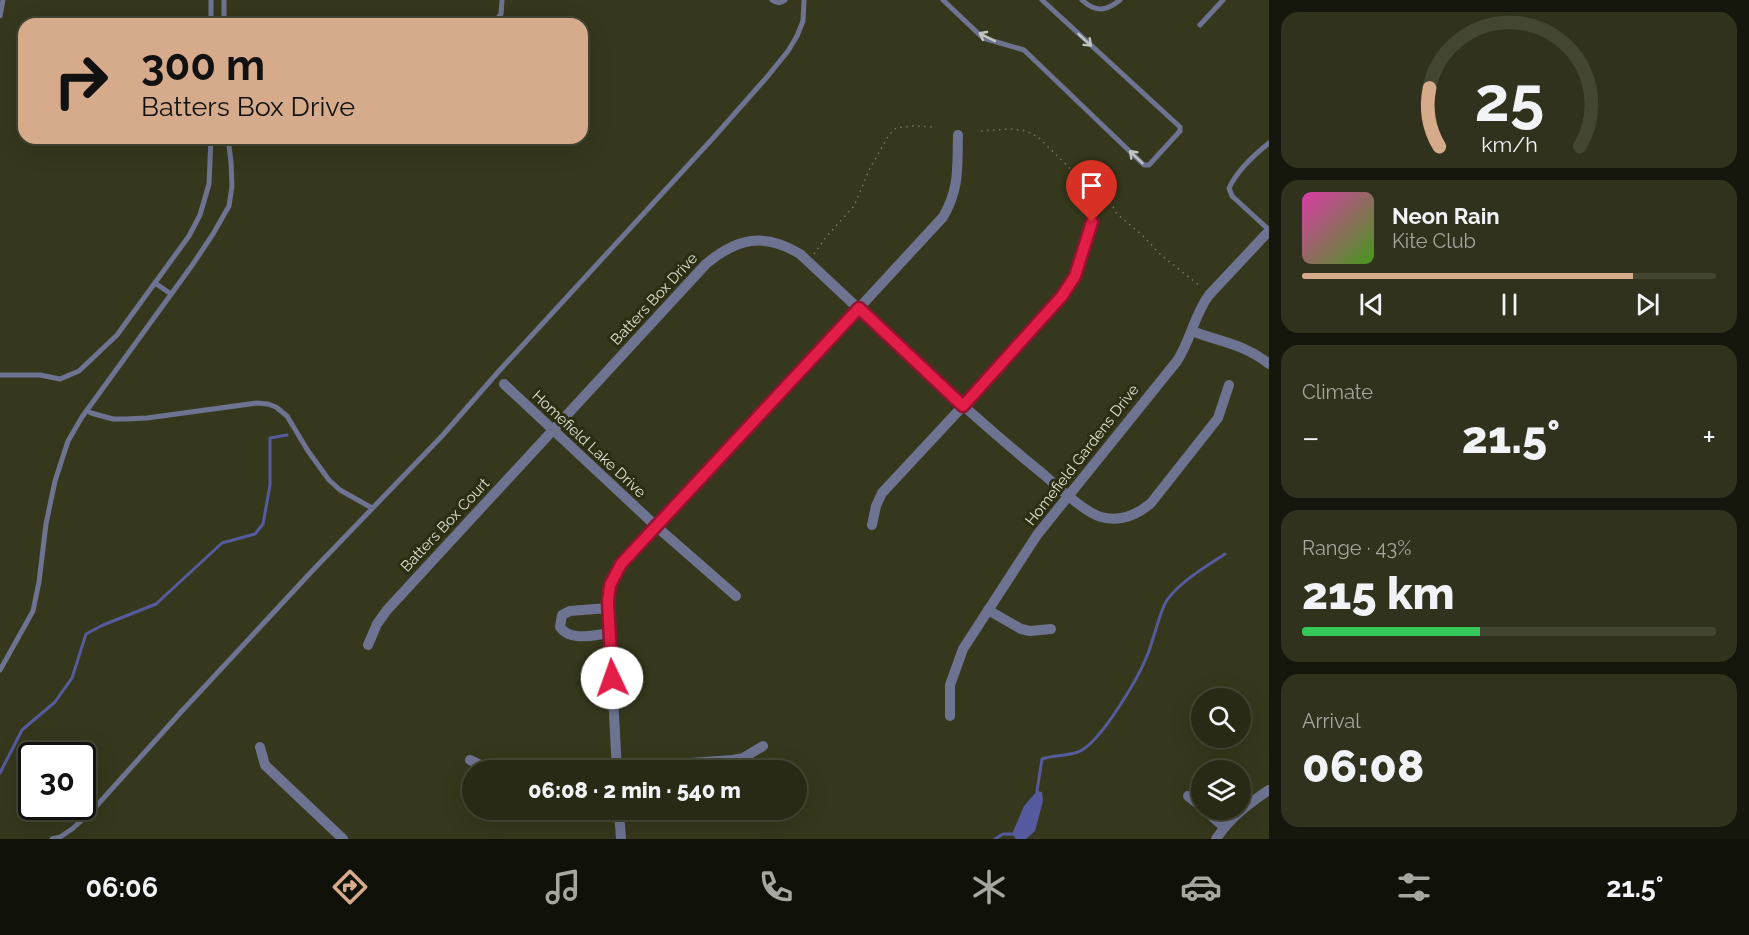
<!DOCTYPE html>
<meta charset="utf-8">
<style>
body{margin:0;font-family:Raleway,sans-serif;background:#30321e;color:#f1f3f6;height:100vh;display:flex;flex-direction:column;font-size:22px;white-space:nowrap}
*{box-sizing:border-box;margin:0}
p{font-size:20px;color:#a5a7a0}
.icon{flex:none;width:33px;height:33px;fill:none;stroke:currentColor;stroke-width:2;stroke-linecap:round;stroke-linejoin:round}
.map{position:relative;flex:1;overflow:hidden}
.sheet{display:flex;flex-direction:column;gap:12px;padding:12px;background:#16170c;width:480px}
.sheet>*{flex:none}
.top-card{position:absolute;left:18px;top:18px;width:570px;height:126px;border-radius:18px;box-shadow:0 6px 24px #0002,0 0 0 2px #444634;background:#d6ab8b;color:#111;overflow:hidden}
.buttons{position:absolute;left:1191px;top:688px;display:grid;gap:12px}
.buttons a{display:grid;place-items:center;width:60px;height:60px;border-radius:50%;background:#282a15;box-shadow:0 6px 24px #0002,0 0 0 2px #444634;font-size:30px}
.speed{position:absolute;left:18px;top:742px;display:flex;gap:12px;font-size:30px;font-weight:700;text-align:center}
.speed>*{display:grid;place-content:center;width:78px;height:78px;border-radius:50%;background:#282a15;box-shadow:0 6px 24px #0002,0 0 0 2px #444634;line-height:1}
.speed .limit{border:3px solid #111;border-radius:9px;background:#fff;color:#111}
.pin{position:absolute;display:grid;place-items:center;width:51px;height:51px;color:#fff;margin:-62px -26px;border-radius:50% 50% 50% 0;rotate:-45deg;box-shadow:0 0 6px #0007}
.pin .icon{rotate:45deg}
.me{position:absolute;width:66px;margin:-33px;rotate:357deg;stroke-linejoin:round;filter:drop-shadow(0 0 4px #0008)}
.turn{display:flex;align-items:center;gap:21px;height:126px;padding:0 24px;font-size:27px}
.turn .icon{width:78px;height:78px;stroke-width:2.5}
.turn b{display:block;font-size:42px;line-height:51px}
.big{font-size:45px;font-weight:800;line-height:1.1}
.sheet .tile{flex:1;display:flex;flex-direction:column;justify-content:center;gap:9px;min-width:0;padding:0 21px;border-radius:18px;background:#30321e}
.sheet .dial{align-items:center;gap:0}
.dial svg{height:156px;overflow:visible;fill:none;stroke:#444634;stroke-width:7;stroke-linecap:round;text-anchor:middle}
.dial text{fill:#f1f3f6;stroke:none}
.song{display:flex;align-items:center;gap:18px}
.cover{width:72px;height:72px;border-radius:9px;background:linear-gradient(135deg,hsl(320 70% 55%),hsl(100 70% 35%))}
.played{height:6px;border-radius:3px;background:linear-gradient(90deg,#d6ab8b 80%,#444634 80%)}
.keys{display:flex;justify-content:space-around;direction:ltr}
.heat{display:flex;justify-content:space-between;align-items:center;font-size:33px;direction:ltr}
.charge{height:9px;border-radius:4px;background:linear-gradient(90deg,#34c759 43%,#444634 0)}
.trip{position:absolute;left:462px;top:760px;width:345px;height:60px;border-radius:30px;background:#282a15;box-shadow:0 6px 24px #0002,0 0 0 2px #444634;font-weight:800;line-height:60px;text-align:center}
.dock{display:flex;height:96px;justify-content:space-around;align-items:center;background:#101108;color:#a5a7a0}
.dock .icon{width:42px;height:42px}
.dock .active{color:#d6ab8b}
.dock b{font-size:27px;color:#f1f3f6}
main{display:flex;flex:1;min-height:0}
.map>svg:first-child{display:block}
</style>
<main>
<div class="map">
<svg width="1269" height="839" viewBox="0 0 1269 839">
<rect width="100%" height="100%" fill="#35381c"/>
<!-- water -->
<polygon fill="#555b9e" points="1037,791 1042,792 1043,801 1035,831 1026,839 1016,839 1012,834 1024,806"/>
<g fill="none" stroke-linecap="round" stroke-linejoin="round">
<!-- stream -->
<g stroke="#555b9e" stroke-width="3">
<polyline points="0,773 22,730 55,702 72,678 86,634 103,625 156,604 222,543 255,534 263,524 270,485 270,438 287,435"/>
<path d="M 1037,791 L 1042,759 C 1054,755 1067,756 1078,752 C 1100,744 1138,678 1147,656 C 1153,642 1160,610 1167,600 C 1180,582 1206,566 1225,554"/>
<polyline points="995,839 1003,834 1012,834"/>
</g>
<!-- path -->
<g stroke="#74775f" stroke-width="1.5" stroke-dasharray="1.5 4.5" stroke-linecap="butt">
<polyline points="981,131 1010,129 1026,131 1038,137 1091,189 1098,198 1105,200 1113,207 1117,214 1142,235 1161,255 1200,286"/>
<polyline points="814,254 826,237 854,206 870,168 889,135 896,128 912,126 934,127"/>
</g>
<!-- service -->
<g stroke="#6e7391" stroke-width="5">
<polyline points="224,0 224,24"/>
<path d="M 772,0 C 777,3 780,4 785,0"/>
<polyline points="943,0 983,38 1024,50 1144,165 1149,165 1180,131 1180,127 1042,0"/>
<path d="M 1082,0 C 1096,13 1106,11 1120,0"/>
<polyline points="0,16 3,0"/>
<polyline points="211,24 211,0"/>
<polyline points="493,24 501,14 502,0"/>
<polyline points="1200,25 1223,0"/>
<path d="M 1269,143 C 1254,155 1237,171 1229,188 L 1232,196 L 1269,230"/>
<polyline points="155,283 171,294"/>
<polyline points="0,375 40,375 60,379 79,371 117,335 189,236 200,215 209,184 211,138"/>
<polyline points="87,410 91,413 113,419 126,419 147,418 257,403 268,404 276,407 287,416 308,451 329,480 340,490 372,508"/>
<polyline points="0,670 33,611 39,582 46,524 55,481 68,441 82,417 193,264 213,234 229,206 232,186 231,162 228,138"/>
<polyline points="52,839 60,837 72,829 91,812 181,712 313,570 442,436 499,371 714,137 767,77 788,51 797,36 803,21 804,0"/>
</g>
<!-- minor -->
<g stroke="#6e7391" stroke-width="10">
<path d="M 1192,331 C 1220,342 1245,344 1269,364"/>
<polyline points="504,384 657,527 736,596"/>
<polyline points="872,525 876,506 882,493 1044,319 1062,296 1075,276 1092,222"/>
<path d="M 608,608 L 570,611 L 562,615 L 560,627 C 570,642 594,635 610,633"/>
<polyline points="988,610 1021,629 1030,631 1051,629"/>
<path d="M 368,645 L 377,624 L 387,610 L 706,264 C 737,238 764,232 800,254 C 880,328 958,405 1043,474 C 1057,486 1084,512 1101,517 C 1120,522 1137,515 1151,503 L 1218,418 L 1229,385"/>
<path d="M 950,716 L 950,685 L 963,649 L 1037,535 L 1177,361 C 1191,340 1194,315 1209,295 L 1269,231"/>
<polyline points="260,747 265,765 343,839"/>
<polyline points="470,760 493,771"/>
<polyline points="532,771 617,768 733,760 743,758 763,746"/>
<path d="M 617,771 L 608,602 C 613,566 634,551 657,527 L 943,217 C 960,188 957,167 958,135"/>
<polyline points="1188,796 1202,807"/>
<polyline points="619,810 621,839"/>
<polyline points="1205,810 1224,827"/>
<path d="M 1216,839 C 1230,818 1248,804 1269,790"/>
</g>
</g>
<!-- one-way arrows -->
<defs><path id="oneway-shaft" d="M-6 0H5M1.5-3L5.5 0L1.5 3" fill="none" stroke-width="1.6" stroke-linecap="round" stroke-linejoin="round" transform="scale(1.5)"/></defs>
<g stroke="#c2c6c0">
<use href="#oneway-shaft" transform="translate(987 37) rotate(-153)"/>
<use href="#oneway-shaft" transform="translate(1085 40) rotate(43)"/>
<use href="#oneway-shaft" transform="translate(1136 157) rotate(-136)"/>
</g>
<g fill="none" stroke-linecap="round" stroke-linejoin="round">
<defs>
<polyline id="route" points="612,678 608,602 610,585 621,564 859,308 963,406 1062,296 1075,276 1092,222"/>
</defs>
<!-- route casing -->
<use href="#route" stroke="#92132f" stroke-width="15"/>
<!-- route -->
<use href="#route" stroke="#e11d48" stroke-width="10"/>
</g>
<g text-anchor="middle" dominant-baseline="central" stroke-width="6" stroke-linejoin="round" paint-order="stroke">
<!-- street labels -->
<g font-size="15" fill="#dee1d0" stroke="#2b2e12">
<text transform="translate(654 299) rotate(-47)">Batters Box Drive</text>
<text transform="translate(589 444) rotate(43)">Homefield Lake Drive</text>
<text transform="translate(1082 455) rotate(-52)">Homefield Gardens Drive</text>
<text transform="translate(445 525) rotate(-47)">Batters Box Court</text>
</g>
</g>
</svg>
<div class="buttons">
<a><svg class="icon" aria-label="search" viewBox="0 0 24 24"><circle cx="10" cy="10" r="6"/><path d="M15 15l6 6"/></svg></a>
<a><svg class="icon" aria-label="layers" viewBox="0 0 24 24"><path d="M12 4l9 5-9 5-9-5zM3 14l9 5 9-5"/></svg></a>
</div>
<div class="speed"><div class="limit">30</div></div>
<div class="pin" style="left:1092px;top:222px;background:#d93025"><svg class="icon" aria-label="arrive" viewBox="0 0 24 24"><path d="M6 21V4h12l-3 4 3 4H6"/></svg></div>
<svg class="me" style="left:612px;top:678px" viewBox="-20 -20 40 40"><circle r="19" fill="#fff"/><path d="M0-13L10 11 0 6-10 11z" fill="#e11d48"/></svg>
<div class="trip">06:08 · 2 min · 540 m</div>
<div class="top-card">
<div class="turn"><svg class="icon" aria-label="right" viewBox="0 0 24 24"><path d="M7 20v-9h11M14 6l5 5-5 5"/></svg><div><b>300 m</b>Batters Box Drive</div></div>
</div>
</div>
<section class="sheet">
<div class="tile dial"><svg viewBox="0 0 100 80">
<path d="M14 69A42 42 0 1 1 86 69"/>
<path d="M14 69A42 42 0 0 1 9 39" stroke="#d6ab8b"/>
<text x="50" y="56" font-size="32" font-weight="700">25</text>
<text x="50" y="72" font-size="11">km/h</text>
</svg></div>
<div class="tile">
<div class="song"><i class="cover"></i><div><b>Neon Rain</b><p>Kite Club</p></div></div>
<div class="played"></div>
<div class="keys"><svg class="icon" aria-label="previous" viewBox="0 0 24 24"><path d="M18 5L8 12l10 7zM5 5v14"/></svg><svg class="icon" aria-label="pause" viewBox="0 0 24 24"><path d="M8 5v14M16 5v14"/></svg><svg class="icon" aria-label="next" viewBox="0 0 24 24"><path d="M6 5l10 7-10 7zM19 5v14"/></svg></div>
</div>
<div class="tile"><p>Climate</p>
<div class="heat"><a>−</a><b class="big">21.5°</b><a>+</a></div>
</div>
<div class="tile"><p>Range · 43%</p><b class="big">215 km</b><div class="charge"></div></div>
<div class="tile"><p>Arrival</p><b class="big">06:08</b></div>
</section>
</main>
<nav class="dock">
<b>06:06</b>
<svg class="icon active" aria-label="directions" viewBox="0 0 24 24"><path d="M12 3l9 9-9 9-9-9zM9 14v-3h6M13 9l2 2-2 2"/></svg>
<svg class="icon" aria-label="music" viewBox="0 0 24 24"><path d="M9 18V5l10-2v13"/><circle cx="6" cy="18" r="3"/><circle cx="16" cy="16" r="3"/></svg>
<svg class="icon" aria-label="phone" viewBox="0 0 24 24"><path d="M5 4h4l2 5-3 2q2 4 5 5l2-3 5 2v4C11 20 4 13 5 4z"/></svg>
<svg class="icon" aria-label="climate" viewBox="0 0 24 24"><path d="M12 3v18M4 7l16 10M4 17L20 7"/></svg>
<svg class="icon" aria-label="car" viewBox="0 0 24 24"><path d="M5 17H2v-5l4-1 3-4h7l3 4 3 1v5h-3M9 17h6M6 11h13"/><circle cx="7" cy="17" r="2"/><circle cx="17" cy="17" r="2"/></svg>
<svg class="icon" aria-label="filters" viewBox="0 0 24 24"><path d="M4 7h16M4 17h16"/><circle cx="9" cy="7" r="2"/><circle cx="15" cy="17" r="2"/></svg>
<b>21.5°</b>
</nav>
